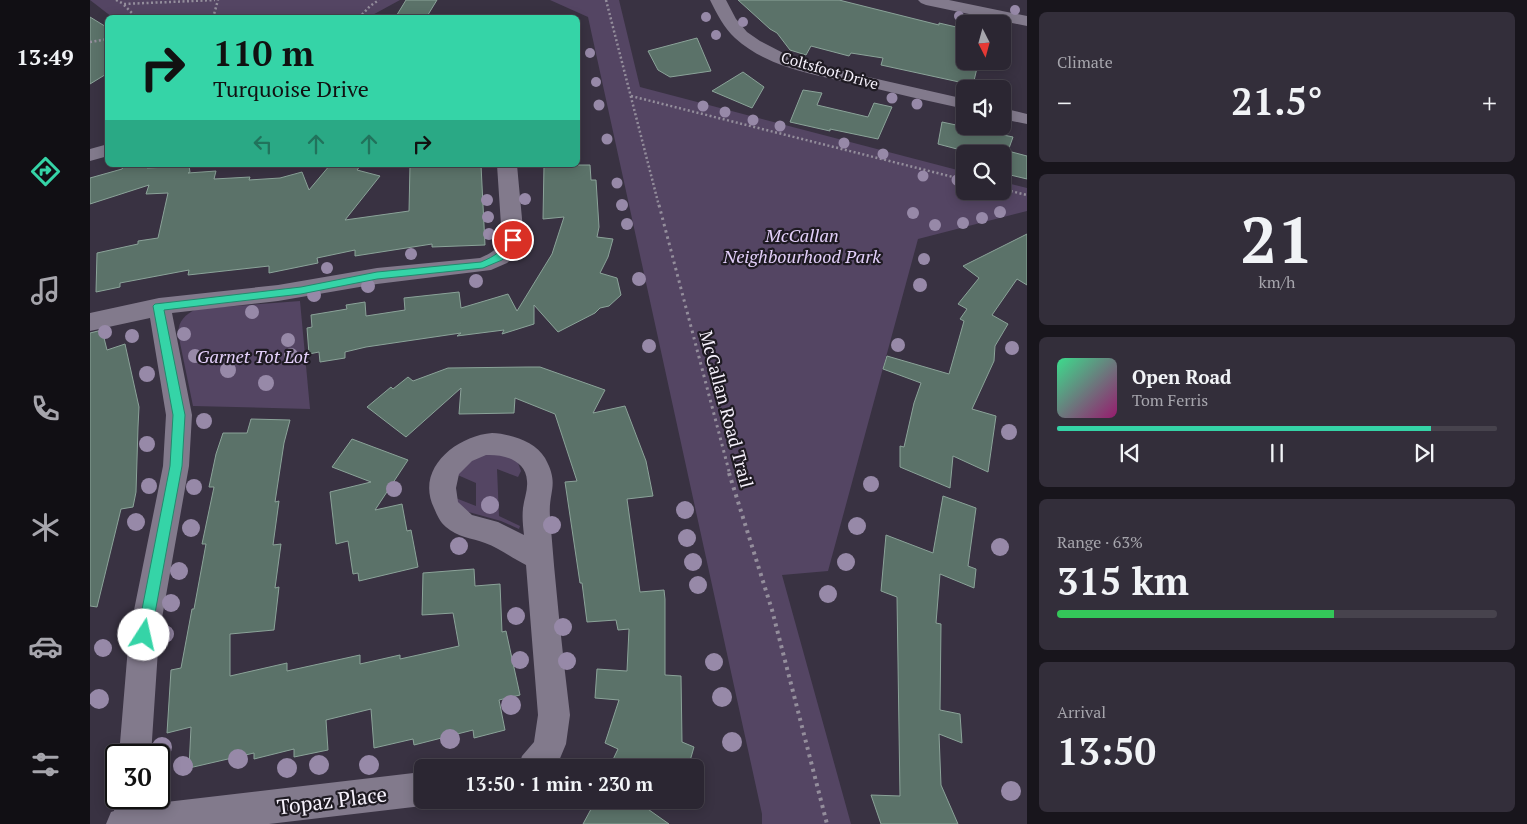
<!DOCTYPE html>
<meta charset="utf-8">
<style>
body{margin:0;font-family:"PT Serif",serif;background:#332e3a;color:#f1f3f6;height:100vh;display:flex;flex-direction:column;font-size:19px;white-space:nowrap}
*{box-sizing:border-box;margin:0}
p{font-size:16px;color:#a6a5ac}
.icon{flex:none;width:28px;height:28px;fill:none;stroke:currentColor;stroke-width:2;stroke-linecap:round;stroke-linejoin:round}
.map{position:relative;flex:1;overflow:hidden}
.sheet{display:flex;flex-direction:column;gap:12px;padding:12px;background:#18151c;width:500px}
.sheet>*{flex:none}
.top-card{position:absolute;left:15px;top:15px;width:475px;height:152px;border-radius:8px;box-shadow:0 2px 12px #0003,0 0 0 1px #47434d;background:#35d4a7;color:#111;overflow:hidden}
.needle{width:32px;rotate:174deg}
.buttons{position:absolute;left:866px;top:15px;display:grid;gap:10px}
.buttons a{display:grid;place-items:center;width:55px;height:55px;border-radius:8px;background:#2b2632;box-shadow:0 2px 12px #0003,0 0 0 1px #47434d;font-size:25px}
.speed{position:absolute;left:15px;top:744px;display:flex;gap:10px;font-size:25px;font-weight:700;text-align:center}
.speed>*{display:grid;place-content:center;width:65px;height:65px;border-radius:50%;background:#2b2632;box-shadow:0 2px 12px #0003,0 0 0 1px #47434d;line-height:1}
.speed .limit{border:2px solid #111;border-radius:8px;background:#fff;color:#111}
.pin{position:absolute;display:grid;place-items:center;width:42px;height:42px;color:#fff;margin:-21px;border:2px solid #fff;border-radius:50%;box-shadow:0 1px 5px #0007}
.me{position:absolute;width:55px;margin:-28px;rotate:10deg;stroke-linejoin:round;filter:drop-shadow(0 0 4px #0008)}
.turn{display:flex;align-items:center;gap:18px;height:105px;padding:0 25px;font-size:22px}
.turn .icon{width:65px;height:65px;stroke-width:2.5}
.turn b{display:block;font-size:35px;line-height:42px}
.lanes{display:flex;align-items:center;height:48px;padding:0 25px;background:#0003;justify-content:center;gap:25px;direction:ltr}
.lanes .off{opacity:.35}
.big{font-size:38px;font-weight:700;line-height:1.1}
.sheet .tile{flex:1;display:flex;flex-direction:column;justify-content:center;gap:8px;min-width:0;padding:0 18px;border-radius:8px;background:#332e3a}
.sheet .dial{align-items:center;gap:0}
.dial b{font-size:65px;line-height:1}
.song{display:flex;align-items:center;gap:15px}
.cover{width:60px;height:60px;border-radius:8px;background:linear-gradient(135deg,hsl(150 70% 55%),hsl(320 70% 35%))}
.played{height:5px;border-radius:2px;background:linear-gradient(90deg,#35d4a7 85%,#47434d 85%)}
.keys{display:flex;justify-content:space-around;direction:ltr}
.heat{display:flex;justify-content:space-between;align-items:center;font-size:28px;direction:ltr}
.charge{height:8px;border-radius:4px;background:linear-gradient(90deg,#34c759 63%,#47434d 0)}
.trip{position:absolute;left:324px;top:759px;width:290px;height:50px;border-radius:8px;background:#2b2632;box-shadow:0 2px 12px #0003,0 0 0 1px #47434d;font-weight:700;line-height:50px;text-align:center}
main{display:flex;flex:1;min-height:0}
.tab-bar{display:flex;flex-direction:column;width:90px;justify-content:space-around;align-items:center;background:#110f14;color:#a6a5ac}
.tab-bar .icon{width:35px;height:35px}
.tab-bar .selected{color:#35d4a7}
.tab-bar b{font-size:22px;color:#f1f3f6}
.map>svg:first-child{display:block}
</style>
<main>
<nav class="tab-bar">
<b>13:49</b>
<svg class="icon selected" aria-label="directions" viewBox="0 0 24 24"><path d="M12 3l9 9-9 9-9-9zM9 14v-3h6M13 9l2 2-2 2"/></svg>
<svg class="icon" aria-label="music" viewBox="0 0 24 24"><path d="M9 18V5l10-2v13"/><circle cx="6" cy="18" r="3"/><circle cx="16" cy="16" r="3"/></svg>
<svg class="icon" aria-label="phone" viewBox="0 0 24 24"><path d="M5 4h4l2 5-3 2q2 4 5 5l2-3 5 2v4C11 20 4 13 5 4z"/></svg>
<svg class="icon" aria-label="climate" viewBox="0 0 24 24"><path d="M12 3v18M4 7l16 10M4 17L20 7"/></svg>
<svg class="icon" aria-label="car" viewBox="0 0 24 24"><path d="M5 17H2v-5l4-1 3-4h7l3 4 3 1v5h-3M9 17h6M6 11h13"/><circle cx="7" cy="17" r="2"/><circle cx="17" cy="17" r="2"/></svg>
<svg class="icon" aria-label="filters" viewBox="0 0 24 24"><path d="M4 7h16M4 17h16"/><circle cx="9" cy="7" r="2"/><circle cx="15" cy="17" r="2"/></svg>
</nav>
<div class="map">
<svg width="937" height="824" viewBox="0 0 937 824">
<rect width="100%" height="100%" fill="#393242"/>
<!-- green -->
<g fill="#544563">
<polygon points="0,0 310,0 277,18 22,17"/>
<polygon points="460,0 529,0 550,87 875,172 875,191 912,191 913,182 937,188 937,211 828,239 738,571 692,575 761,824 672,824 672,814 498,17"/>
<path d="M 210,301 L 220,409 L 103,406 L 88,333 C 89,320 95,315 106,309 Z"/>
<polygon points="410,452 427,460 431,471 428,477 407,469 409,516 430,526 429,529 411,521 375,511 363,497 386,506 386,483 363,473 385,455"/>
</g>
<!-- building -->
<g fill="#5b7269" stroke="#8ba399">
<polygon points="316,0 347,0 336,18 305,18"/>
<polygon points="648,0 749,0 849,25 849,23 875,29 875,50 870,64 887,68 883,85 791,65 793,58 761,53 759,56 721,46 716,55 700,50 687,33 680,29"/>
<polygon points="0,17 18,28 18,73 0,84"/>
<polygon points="607,38 621,71 580,77 568,70 558,51"/>
<polygon points="653,72 674,87 662,108 622,91"/>
<polygon points="713,90 732,93 727,105 778,117 784,103 802,107 788,139 740,129 740,131 700,122"/>
<polygon points="852,122 923,137 918,151 937,156 937,179 912,173 912,154 886,154 848,144"/>
<polygon points="58,165 57,168 99,166 100,172 98,173 126,171 124,179 160,177 159,180 190,178 212,172 219,190 240,165 271,165 267,170 290,176 255,220 319,211 320,165 391,165 395,245 342,247 342,244 265,256 265,250 227,258 228,263 179,273 179,266 98,275 99,270 30,283 30,287 6,292 7,253 48,244 48,241 68,238 78,193 56,194 59,185 0,204 0,178 32,169 34,166"/>
<polygon points="454,165 500,165 501,180 506,180 509,227 507,237 523,239 518,257 510,273 527,278 531,295 519,306 510,308 505,313 468,332 444,305 444,324 412,334 414,330 367,336 371,333 276,347 255,352 255,358 230,362 229,352 219,354 217,328 222,327 221,315 257,309 256,305 275,302 276,316 315,310 314,298 369,292 371,308 418,294 427,311 462,254 474,217 453,219"/>
<polygon points="937,234 937,285 927,279 902,315 918,324 905,346 904,361 882,409 906,416 898,472 863,456 860,488 810,467 810,446 814,447 824,403 831,383 793,369 797,356 859,374 874,321 870,319 877,309 868,304 889,278 873,266"/>
<polygon points="12,330 17,350 35,344 49,407 48,427 46,492 43,507 31,509 7,607 0,606 0,333"/>
<polygon points="438,367 450,367 515,390 503,413 535,406 556,461 563,496 537,499 550,592 574,590 575,599 575,675 591,676 592,742 604,747 598,768 519,768 528,749 515,743 529,700 505,698 507,669 537,671 539,629 528,630 526,620 497,622 492,583 490,583 475,482 487,481 465,414 425,398 424,413 369,414 371,388 316,437 277,407 301,387 303,389 318,377 323,381 358,368"/>
<polygon points="161,419 200,420 194,443 185,502 189,501 183,545 191,544 185,588 189,587 184,630 140,634 140,676 197,663 197,671 270,655 270,664 310,655 310,659 369,646 363,613 332,615 333,573 384,569 385,586 410,584 412,632 416,631 430,695 409,700 415,730 384,738 383,730 324,745 323,739 284,748 281,709 236,720 238,750 204,757 204,749 164,759 164,753 99,768 101,727 77,733 81,670 91,668 102,609 104,609 116,544 112,544 124,487 119,487 126,454 133,433 157,433"/>
<polygon points="262,439 318,460 285,510 312,504 317,531 321,530 328,567 269,581 268,573 263,574 258,541 246,544 240,492 281,482 242,467"/>
<polygon points="853,496 886,508 878,566 886,569 884,588 850,574 846,623 851,624 850,710 870,714 872,743 849,734 851,785 868,824 791,824 781,795 810,796 807,597 791,591 796,535 843,553"/>
<polygon points="506,800 545,800 579,824 493,824"/>
</g>
<g fill="none" stroke-linecap="round" stroke-linejoin="round">
<!-- path-far2 -->
<g stroke="#948e9c" stroke-width="2.5" stroke-dasharray="2 2.5" stroke-linecap="butt">
<polyline points="26,0 34,4 125,0"/>
<polyline points="516,0 569,206"/>
<polyline points="34,5 47,18"/>
<polyline points="123,18 128,0"/>
<polyline points="269,18 280,6 289,0"/>
<polyline points="0,42 18,39"/>
<polyline points="541,96 875,180"/>
<polyline points="912,189 937,195"/>
</g>
<!-- path-far1 -->
<polyline stroke="#948e9c" stroke-width="3" stroke-dasharray="2.5 4" stroke-linecap="butt" points="569,205 640,475"/>
<!-- path -->
<polyline stroke="#948e9c" stroke-width="4" stroke-dasharray="3 4.5" stroke-linecap="butt" points="639,473 682,610 737,824"/>
<!-- minor -->
<g fill="#827a8c" fill-rule="evenodd">
<path d="M 620,0 L 636,0 L 646,19 L 657,32 L 670,41 L 699,56 L 730,66 L 875,99 L 875,109 C 839,101 803,93 766,84 C 725,75 678,68 645,38 C 634,28 627,14 620,0 Z"/>
<polygon points="828,0 859,0 937,16 937,26 836,5 831,3"/>
<polygon points="912,108 937,114 937,124 912,119"/>
<polygon points="18,144 18,156 0,161 0,149"/>
<path d="M 407,165 L 427,165 L 434,240 L 427,254 L 417,263 L 401,270 L 287,284 L 188,301 L 82,313 L 102,415 L 99,466 L 69,635 L 61,755 L 29,755 L 39,635 L 73,466 L 76,415 L 60,318 L 0,331 L 0,313 L 69,298 L 188,285 L 287,268 L 390,258 C 399,254 408,250 412,240 Z"/>
<path d="M 402,433 C 421,434 445,441 455,458 C 470,485 458,491 460,517 C 465,583 472,649 480,715 L 476,744 L 466,768 L 428,768 L 432,756 L 444,742 L 448,715 L 436,565 C 422,558 409,548 395,543 C 382,538 367,537 356,527 C 350,522 347,515 344,508 C 325,469 366,436 402,433 ZM 396,455 C 413,454 436,460 437,481 C 438,490 434,499 433,508 C 432,517 433,526 434,535 L 408,522 L 382,515 L 368,502 L 366,488 L 369,474 L 382,461 Z"/>
<polygon points="332,772 332,800 344,800 332,806 179,824 16,824 21,812 24,811 26,795 26,798 59,798 59,804"/>
</g>
</g>
<!-- trees -->
<g fill="#9789a8">
<circle cx="925" cy="10" r="5"/>
<circle cx="869" cy="16" r="5"/>
<circle cx="616" cy="17" r="5"/>
<circle cx="653" cy="22" r="5"/>
<circle cx="626" cy="35" r="5"/>
<circle cx="500" cy="53" r="5"/>
<circle cx="506" cy="82" r="5"/>
<circle cx="802" cy="98" r="5.5"/>
<circle cx="827" cy="104" r="5.5"/>
<circle cx="509" cy="105" r="5.5"/>
<circle cx="613" cy="106" r="5.5"/>
<circle cx="635" cy="112" r="5.5"/>
<circle cx="663" cy="120" r="5.5"/>
<circle cx="690" cy="126" r="5.5"/>
<circle cx="517" cy="139" r="5.5"/>
<circle cx="754" cy="143" r="5.5"/>
<circle cx="793" cy="154" r="5.5"/>
<circle cx="833" cy="176" r="5.5"/>
<circle cx="867" cy="180" r="5.5"/>
<circle cx="527" cy="183" r="5.5"/>
<circle cx="435" cy="199" r="6"/>
<circle cx="397" cy="200" r="6"/>
<circle cx="532" cy="205" r="6"/>
<circle cx="910" cy="212" r="6"/>
<circle cx="823" cy="213" r="6"/>
<circle cx="398" cy="217" r="6"/>
<circle cx="892" cy="218" r="6"/>
<circle cx="873" cy="223" r="6"/>
<circle cx="537" cy="224" r="6"/>
<circle cx="845" cy="225" r="6"/>
<circle cx="399" cy="234" r="6"/>
<circle cx="321" cy="254" r="6"/>
<circle cx="834" cy="259" r="6"/>
<circle cx="237" cy="268" r="6"/>
<circle cx="549" cy="279" r="7"/>
<circle cx="386" cy="281" r="7"/>
<circle cx="830" cy="285" r="7"/>
<circle cx="278" cy="286" r="7"/>
<circle cx="224" cy="295" r="7"/>
<circle cx="162" cy="312" r="7"/>
<circle cx="15" cy="332" r="7"/>
<circle cx="94" cy="334" r="7"/>
<circle cx="42" cy="336" r="7"/>
<circle cx="198" cy="340" r="7"/>
<circle cx="808" cy="345" r="7"/>
<circle cx="559" cy="346" r="7"/>
<circle cx="922" cy="348" r="7"/>
<circle cx="201" cy="355" r="7"/>
<circle cx="105" cy="356" r="7"/>
<circle cx="138" cy="370" r="8"/>
<circle cx="57" cy="374" r="8"/>
<circle cx="176" cy="383" r="8"/>
<circle cx="114" cy="421" r="8"/>
<circle cx="919" cy="432" r="8"/>
<circle cx="57" cy="444" r="8"/>
<circle cx="781" cy="484" r="8"/>
<circle cx="59" cy="486" r="8"/>
<circle cx="104" cy="487" r="8"/>
<circle cx="304" cy="489" r="8"/>
<circle cx="400" cy="505" r="9"/>
<circle cx="595" cy="510" r="9"/>
<circle cx="46" cy="522" r="9"/>
<circle cx="462" cy="525" r="9"/>
<circle cx="767" cy="526" r="9"/>
<circle cx="101" cy="528" r="9"/>
<circle cx="597" cy="538" r="9"/>
<circle cx="369" cy="546" r="9"/>
<circle cx="910" cy="547" r="9"/>
<circle cx="603" cy="562" r="9"/>
<circle cx="756" cy="562" r="9"/>
<circle cx="89" cy="571" r="9"/>
<circle cx="608" cy="585" r="9"/>
<circle cx="738" cy="594" r="9"/>
<circle cx="81" cy="603" r="9"/>
<circle cx="426" cy="616" r="9"/>
<circle cx="473" cy="627" r="9"/>
<circle cx="75" cy="634" r="9"/>
<circle cx="13" cy="648" r="9"/>
<circle cx="430" cy="660" r="9"/>
<circle cx="477" cy="661" r="9"/>
<circle cx="624" cy="662" r="9"/>
<circle cx="632" cy="697" r="10"/>
<circle cx="9" cy="699" r="10"/>
<circle cx="421" cy="705" r="10"/>
<circle cx="360" cy="739" r="10"/>
<circle cx="642" cy="742" r="10"/>
<circle cx="72" cy="747" r="10"/>
<circle cx="148" cy="759" r="10"/>
<circle cx="229" cy="765" r="10"/>
<circle cx="279" cy="765" r="10"/>
<circle cx="93" cy="766" r="10"/>
<circle cx="197" cy="768" r="10"/>
<circle cx="921" cy="791" r="10"/>
</g>
<!-- route -->
<path fill="#35d4a7" stroke="#228a6d" d="M 423,237 L 428,240 L 422,251 L 412,260 L 393,268 L 287,279 L 211,294 L 74,310 L 95,415 L 92,466 L 61,635 L 59,640 L 54,642 L 49,640 L 47,635 L 80,466 L 83,415 L 63,306 L 65,304 L 211,287 L 287,272 L 391,262 C 405,256 413,251 420,238 Z"/>
<g text-anchor="middle" dominant-baseline="central" stroke-width="4.5" stroke-linejoin="round" paint-order="stroke">
<!-- far-street labels -->
<g font-size="15" fill="#f6f1fc" stroke="#1f1b23">
<text transform="translate(740 70) rotate(16)">Coltsfoot Drive</text>
</g>
<!-- park labels -->
<g font-size="18" font-style="italic" fill="#e4d0fb" stroke="#1f1b23">
<text x="712" y="235">McCallan<tspan x="712" dy="21">Neighbourhood Park</tspan></text>
<text x="163" y="356">Garnet Tot Lot</text>
</g>
<!-- street labels -->
<g font-size="18" fill="#f6f1fc" stroke="#1f1b23">
<text transform="translate(637 409) rotate(75)">McCallan Road Trail</text>
</g>
<!-- near-street labels -->
<g font-size="21" fill="#f6f1fc" stroke="#1f1b23">
<text transform="translate(242 800) rotate(-7)">Topaz Place</text>
</g>
</g>
</svg>
<div class="buttons">
<a><svg class="needle" viewBox="-14 -14 28 28"><path d="M0-13l5 13h-10z" fill="#e53935"/><path d="M0 13l5-13h-10z" fill="#a6a5ac"/></svg></a>
<a><svg class="icon" aria-label="sound" viewBox="0 0 24 24"><path d="M4 9h4l5-4v14l-5-4H4zM17 9q2 3 0 6"/></svg></a>
<a><svg class="icon" aria-label="search" viewBox="0 0 24 24"><circle cx="10" cy="10" r="6"/><path d="M15 15l6 6"/></svg></a>
</div>
<div class="speed"><div class="limit">30</div></div>
<div class="pin" style="left:423px;top:240px;background:#d93025"><svg class="icon" aria-label="arrive" viewBox="0 0 24 24"><path d="M6 21V4h12l-3 4 3 4H6"/></svg></div>
<svg class="me" style="left:54px;top:635px" viewBox="-20 -20 40 40"><circle r="19" fill="#fff"/><path d="M0-13L10 11 0 6-10 11z" fill="#35d4a7"/></svg>
<div class="trip">13:50 · 1 min · 230 m</div>
<div class="top-card">
<div class="turn"><svg class="icon" aria-label="right" viewBox="0 0 24 24"><path d="M7 20v-9h11M14 6l5 5-5 5"/></svg><div><b>110 m</b>Turquoise Drive</div></div>
<div class="lanes"><svg class="icon off" aria-label="left" viewBox="0 0 24 24"><path d="M17 20v-9H6M10 6l-5 5 5 5"/></svg><svg class="icon off" aria-label="ahead" viewBox="0 0 24 24"><path d="M12 20V5M6 11l6-6 6 6"/></svg><svg class="icon off" aria-label="ahead" viewBox="0 0 24 24"><path d="M12 20V5M6 11l6-6 6 6"/></svg><svg class="icon" aria-label="right" viewBox="0 0 24 24"><path d="M7 20v-9h11M14 6l5 5-5 5"/></svg></div>
</div>
</div>
<section class="sheet">
<div class="tile"><p>Climate</p>
<div class="heat"><a>−</a><b class="big">21.5°</b><a>+</a></div>
</div>
<div class="tile dial"><b>21</b><p>km/h</p></div>
<div class="tile">
<div class="song"><i class="cover"></i><div><b>Open Road</b><p>Tom Ferris</p></div></div>
<div class="played"></div>
<div class="keys"><svg class="icon" aria-label="previous" viewBox="0 0 24 24"><path d="M18 5L8 12l10 7zM5 5v14"/></svg><svg class="icon" aria-label="pause" viewBox="0 0 24 24"><path d="M8 5v14M16 5v14"/></svg><svg class="icon" aria-label="next" viewBox="0 0 24 24"><path d="M6 5l10 7-10 7zM19 5v14"/></svg></div>
</div>
<div class="tile"><p>Range · 63%</p><b class="big">315 km</b><div class="charge"></div></div>
<div class="tile"><p>Arrival</p><b class="big">13:50</b></div>
</section>
</main>
